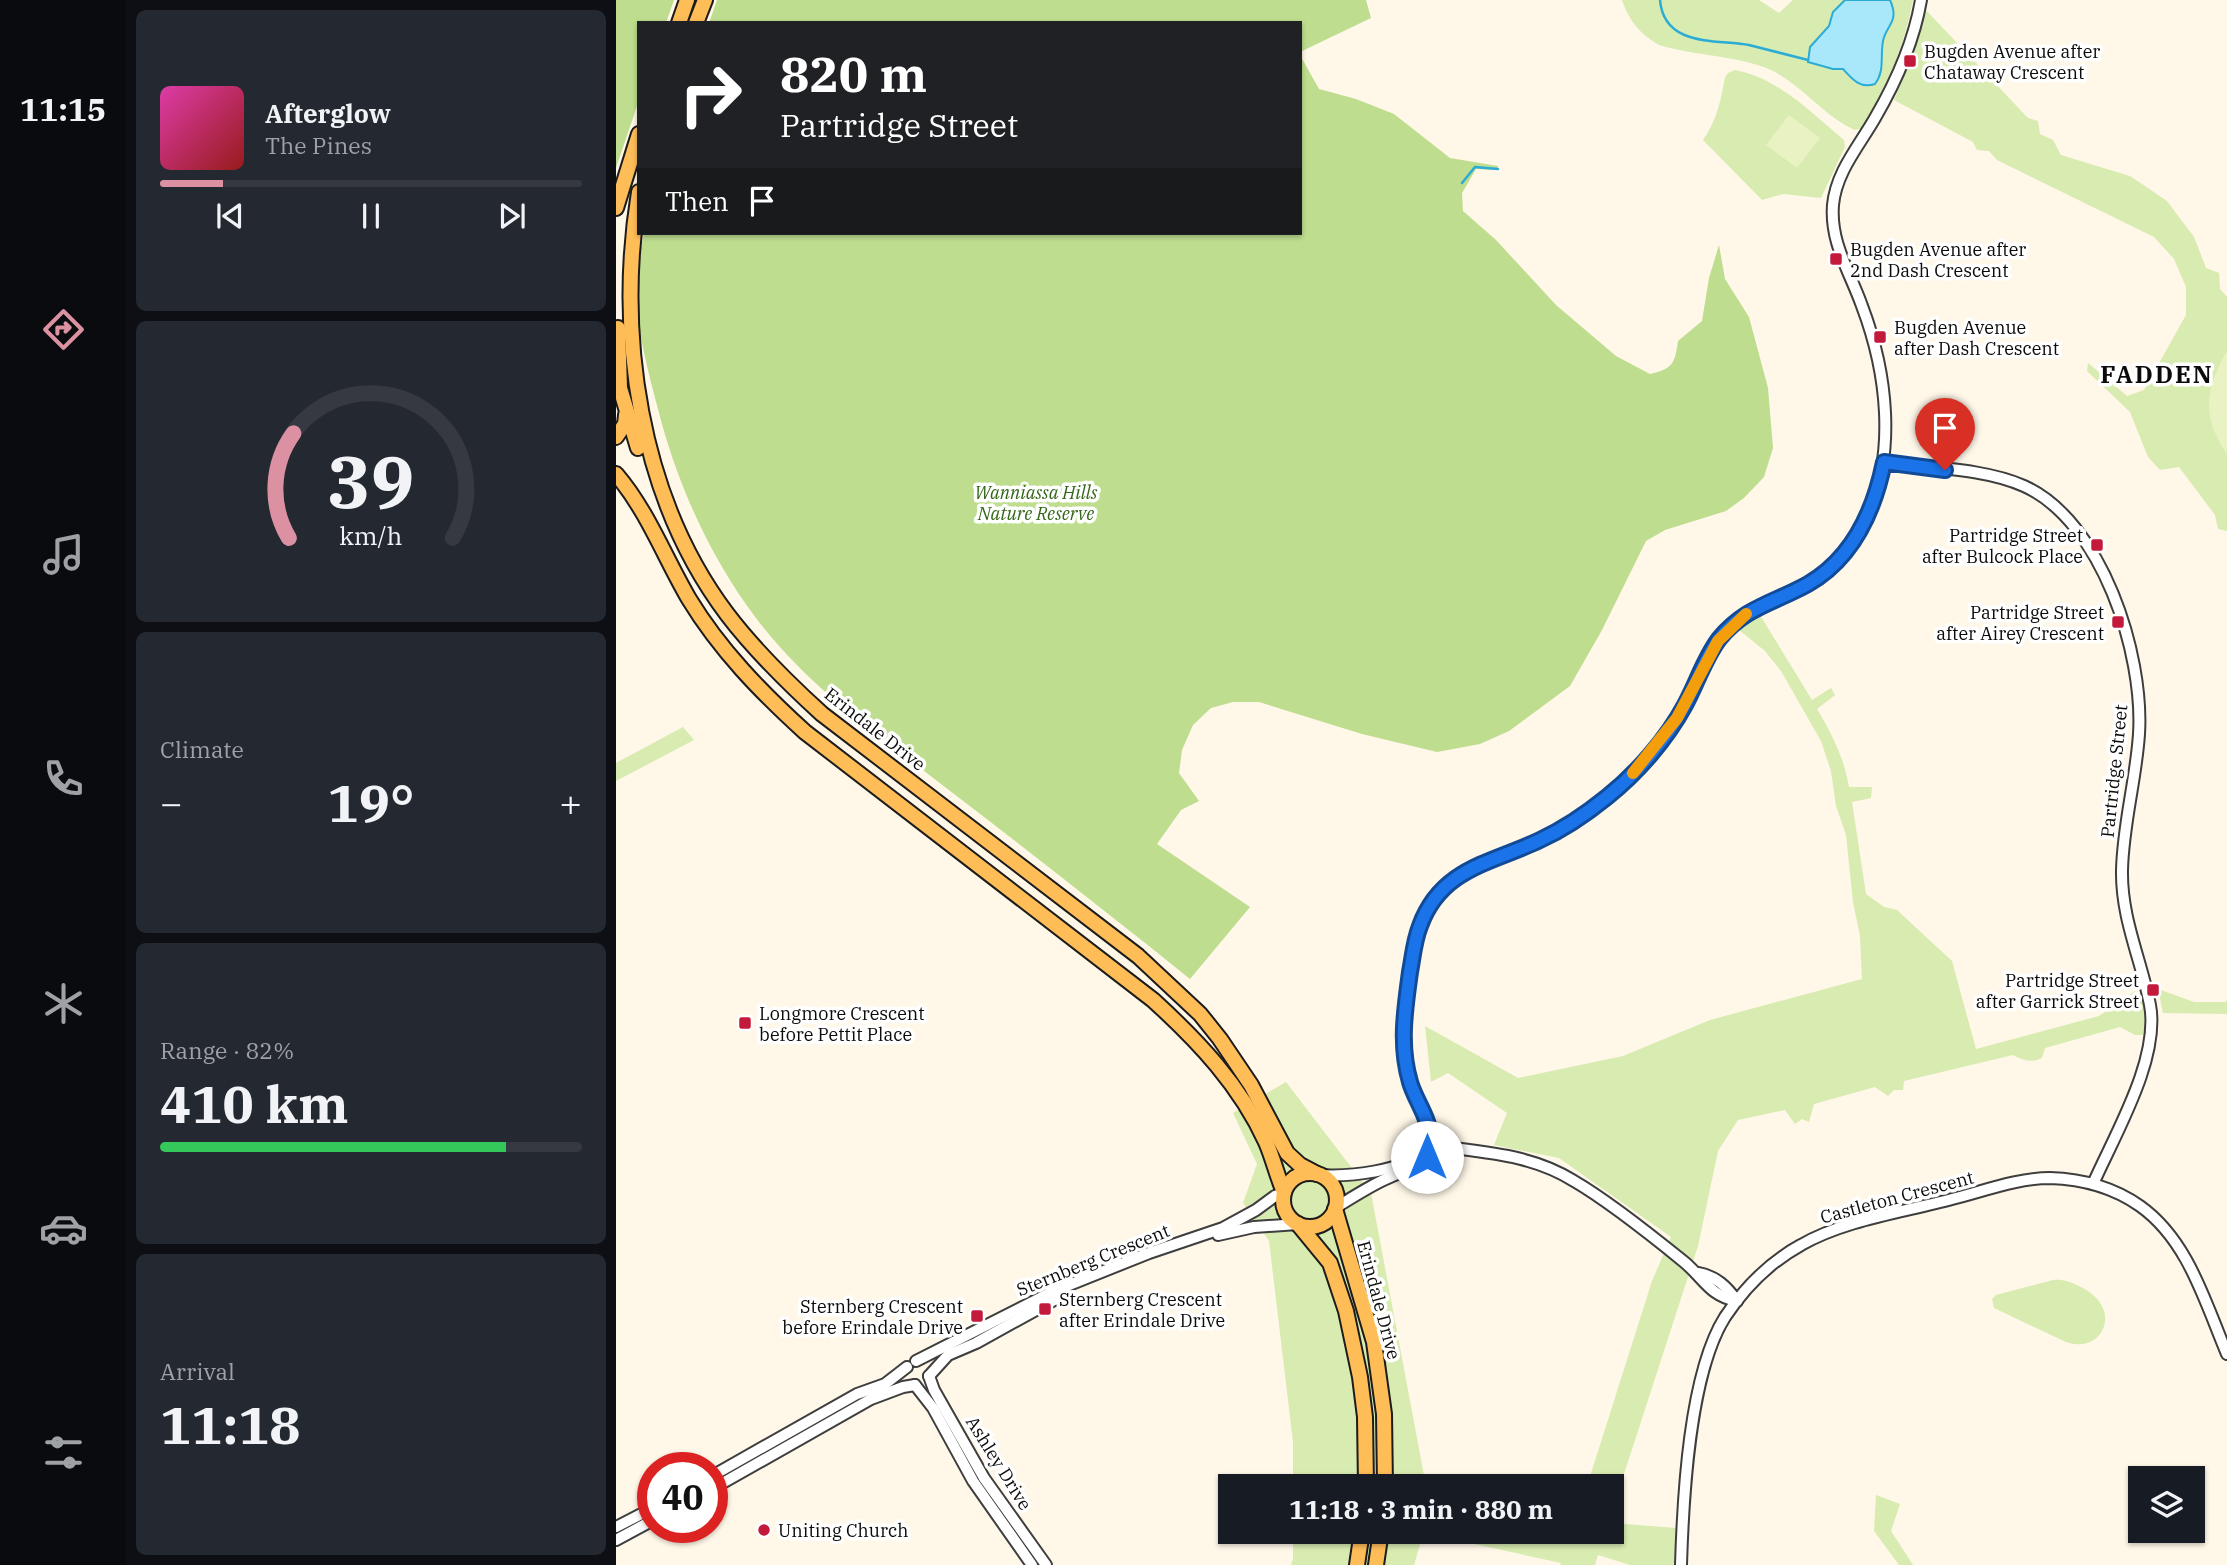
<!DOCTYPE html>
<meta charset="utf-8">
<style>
body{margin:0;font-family:"IBM Plex Serif",serif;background:#242831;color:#f1f3f6;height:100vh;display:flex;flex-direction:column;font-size:26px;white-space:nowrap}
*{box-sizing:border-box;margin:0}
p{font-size:23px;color:#9ea1a6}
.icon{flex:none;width:38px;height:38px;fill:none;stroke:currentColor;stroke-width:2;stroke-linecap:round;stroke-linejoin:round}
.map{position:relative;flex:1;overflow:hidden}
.side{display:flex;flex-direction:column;gap:10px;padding:10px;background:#0d0f14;width:490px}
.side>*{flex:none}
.banner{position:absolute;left:21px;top:21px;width:665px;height:214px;border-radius:0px;box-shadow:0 2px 5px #0004;background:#202124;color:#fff;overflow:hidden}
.tools{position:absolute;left:1512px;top:1466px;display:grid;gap:14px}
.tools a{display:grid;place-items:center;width:77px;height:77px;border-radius:0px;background:#171b24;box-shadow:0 2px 5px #0004;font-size:35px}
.speed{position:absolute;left:21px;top:1452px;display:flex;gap:14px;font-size:35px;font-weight:700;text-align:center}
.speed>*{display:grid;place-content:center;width:91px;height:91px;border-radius:50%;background:#171b24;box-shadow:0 2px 5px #0004;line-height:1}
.speed .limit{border:10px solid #d22;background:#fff;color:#111}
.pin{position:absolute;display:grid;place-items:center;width:60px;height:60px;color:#fff;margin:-72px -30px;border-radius:50% 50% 50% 0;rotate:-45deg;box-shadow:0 0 7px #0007}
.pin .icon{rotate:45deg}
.me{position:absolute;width:77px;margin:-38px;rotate:0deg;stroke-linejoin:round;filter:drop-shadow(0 0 5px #0008)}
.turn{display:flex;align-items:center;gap:24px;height:147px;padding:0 28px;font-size:32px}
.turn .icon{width:91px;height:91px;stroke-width:2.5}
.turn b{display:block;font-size:49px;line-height:60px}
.then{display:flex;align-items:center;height:66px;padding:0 28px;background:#0003;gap:14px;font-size:26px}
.big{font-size:52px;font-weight:800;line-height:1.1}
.side .widget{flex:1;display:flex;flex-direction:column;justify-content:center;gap:10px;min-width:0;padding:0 24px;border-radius:10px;background:#242831}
.side .dial{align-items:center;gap:0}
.dial svg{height:182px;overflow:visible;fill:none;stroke:#363941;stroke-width:7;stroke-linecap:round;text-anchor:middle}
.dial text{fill:#f1f3f6;stroke:none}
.song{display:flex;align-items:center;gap:21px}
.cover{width:84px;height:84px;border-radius:10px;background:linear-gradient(135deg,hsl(320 70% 55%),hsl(0 70% 35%))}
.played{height:7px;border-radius:4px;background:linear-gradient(90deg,#dc91a2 15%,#363941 15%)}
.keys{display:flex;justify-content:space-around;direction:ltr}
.heat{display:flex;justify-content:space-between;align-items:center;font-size:38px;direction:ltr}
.charge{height:10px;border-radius:5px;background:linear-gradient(90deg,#34c759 82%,#363941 0)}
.trip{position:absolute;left:602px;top:1474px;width:406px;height:70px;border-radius:0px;background:#171b24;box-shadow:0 2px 5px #0004;font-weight:800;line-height:70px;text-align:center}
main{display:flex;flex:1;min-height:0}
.menu{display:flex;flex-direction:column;width:126px;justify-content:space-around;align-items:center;background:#090b0e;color:#9ea1a6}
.menu .icon{width:49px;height:49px}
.menu .on{color:#dc91a2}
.menu b{font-size:32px;color:#f1f3f6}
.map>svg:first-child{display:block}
</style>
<main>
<nav class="menu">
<b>11:15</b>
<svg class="icon on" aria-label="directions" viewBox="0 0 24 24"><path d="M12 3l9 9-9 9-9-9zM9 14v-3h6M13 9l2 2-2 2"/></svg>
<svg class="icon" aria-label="music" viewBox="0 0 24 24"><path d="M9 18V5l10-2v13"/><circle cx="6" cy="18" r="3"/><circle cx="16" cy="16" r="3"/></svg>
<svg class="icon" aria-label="phone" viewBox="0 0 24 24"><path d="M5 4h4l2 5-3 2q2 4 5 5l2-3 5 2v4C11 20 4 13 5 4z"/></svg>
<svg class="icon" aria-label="climate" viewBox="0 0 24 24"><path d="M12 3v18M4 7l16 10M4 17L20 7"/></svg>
<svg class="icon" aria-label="car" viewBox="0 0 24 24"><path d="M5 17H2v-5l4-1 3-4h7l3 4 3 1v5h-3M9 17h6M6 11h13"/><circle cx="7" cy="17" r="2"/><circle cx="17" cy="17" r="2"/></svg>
<svg class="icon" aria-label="filters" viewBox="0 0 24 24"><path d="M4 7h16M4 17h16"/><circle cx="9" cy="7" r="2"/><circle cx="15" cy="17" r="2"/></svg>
</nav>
<section class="side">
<div class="widget">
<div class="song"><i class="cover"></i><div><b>Afterglow</b><p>The Pines</p></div></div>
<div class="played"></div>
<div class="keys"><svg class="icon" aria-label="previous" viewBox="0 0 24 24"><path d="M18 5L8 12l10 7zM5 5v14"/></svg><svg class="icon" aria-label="pause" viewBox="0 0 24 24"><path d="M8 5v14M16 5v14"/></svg><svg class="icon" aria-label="next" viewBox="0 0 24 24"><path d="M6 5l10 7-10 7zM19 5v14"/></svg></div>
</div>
<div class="widget dial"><svg viewBox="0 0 100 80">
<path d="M14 69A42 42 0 1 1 86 69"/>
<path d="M14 69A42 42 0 0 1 16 23" stroke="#dc91a2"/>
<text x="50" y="56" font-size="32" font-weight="700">39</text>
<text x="50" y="72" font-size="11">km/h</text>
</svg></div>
<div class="widget"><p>Climate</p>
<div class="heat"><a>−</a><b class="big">19°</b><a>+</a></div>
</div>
<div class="widget"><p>Range · 82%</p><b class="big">410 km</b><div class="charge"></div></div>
<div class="widget"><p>Arrival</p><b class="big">11:18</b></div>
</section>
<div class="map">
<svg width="1611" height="1565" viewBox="0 0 1611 1565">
<rect width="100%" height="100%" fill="#fff7e8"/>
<!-- green -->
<g fill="#d8ebb0">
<path d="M 1006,0 L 1143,0 L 1163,13 L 1177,0 L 1297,0 C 1288,47 1271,87 1247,128 L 1239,130 C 1209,117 1186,85 1155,70 C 1120,55 1079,56 1043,45 C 1024,34 1013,21 1006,0 Z"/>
<polygon points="1308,8 1412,118 1422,121 1424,134 1437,140 1445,155 1514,176 1551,201 1578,237 1590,268 1603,273 1604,289 1611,297 1611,531 1602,529 1599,515 1563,467 1544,470 1532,457 1514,412 1471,371 1472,363 1511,396 1528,390 1570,315 1570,287 1558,259 1538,237 1381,160 1373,151 1361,150 1357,142 1278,100 1296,58"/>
<path d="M 1119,70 C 1164,79 1194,112 1228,140 L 1229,147 L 1205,198 L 1167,194 L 1146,200 L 1087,140 C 1101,120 1105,100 1109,77 L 1112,73 Z"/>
<path d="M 1144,615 L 1196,700 L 1215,688 L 1219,695 L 1201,709 C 1216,734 1228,758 1233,787 L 1256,787 L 1255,798 L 1236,802 L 1250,894 L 1268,907 L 1281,910 L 1336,961 L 1360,1049 L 1483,1016 L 1519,991 L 1527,1002 L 1531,1035 L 1519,1035 L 1504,1027 L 1429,1048 L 1426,1058 C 1415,1063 1408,1061 1397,1055 L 1288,1081 L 1287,1090 L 1278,1090 L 1272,1096 L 1259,1087 L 1198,1104 L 1193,1122 L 1186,1119 L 1179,1124 L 1169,1110 L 1122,1120 L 1102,1151 L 1082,1246 L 996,1511 L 996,1486 L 971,1486 L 1036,1281 L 1055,1237 L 943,1158 L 878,1145 L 891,1113 L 832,1073 L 815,1082 L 809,1026 L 902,1078 L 1007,1056 L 1094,1020 L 1246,979 L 1244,936 L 1237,902 L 1230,835 L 1220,806 L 1215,771 L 1205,741 L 1165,671 L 1149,651 L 1123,630 Z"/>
<polygon points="67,727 78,740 0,781 0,763"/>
<polygon points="1542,989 1578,1002 1609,1002 1611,1000 1611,1014 1547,1013"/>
<polygon points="670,1082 755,1193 810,1486 677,1486 677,1442 653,1241 627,1203 641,1164 617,1113"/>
<path d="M 1437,1280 C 1447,1279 1454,1282 1463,1286 C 1510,1308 1486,1355 1450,1342 L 1378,1308 L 1376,1299 L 1380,1295 Z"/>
<polygon points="1260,1495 1284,1504 1275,1531 1297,1565 1283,1565 1258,1531"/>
<polygon points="996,1523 1060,1528 1059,1565 1014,1565 982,1555 979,1565 944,1565 945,1563 812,1534 813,1531 996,1531"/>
<polygon points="677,1531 808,1531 798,1565 675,1565 677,1559"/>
</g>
<!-- forest -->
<g fill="#bedd8e">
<polygon points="0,0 58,0 50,23 23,23 23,100 0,168"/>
<polygon points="101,0 750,0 755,18 684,52 684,23 93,23"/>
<path d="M 684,55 L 703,89 L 740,99 L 778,114 L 834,158 L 882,166 L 881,170 L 860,169 L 846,193 L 847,211 L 880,240 L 940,305 L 1000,356 L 1034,374 C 1057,369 1059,363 1062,341 L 1086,321 L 1093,278 L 1103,245 L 1109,279 L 1133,317 L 1152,388 L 1157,448 L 1148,477 L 1128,498 L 1110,511 L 1049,530 L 1030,541 L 986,630 L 954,686 L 893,731 L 864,744 L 821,752 L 746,734 L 643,702 L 617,702 L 595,708 L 577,725 L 566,750 L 563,773 L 583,801 L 565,810 L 541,844 L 634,907 L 574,979 C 493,914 411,850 329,787 C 263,736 191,686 140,618 C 94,557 61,484 42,409 C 32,371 21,331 20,290 C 19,272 25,251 28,233 L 684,233 Z"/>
</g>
<!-- pitch -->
<g fill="#e9f2c2">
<polygon points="1173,115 1204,138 1181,168 1150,145"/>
<path d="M 1611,351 L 1611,454 C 1585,417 1589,389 1611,351 Z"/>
</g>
<!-- water -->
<path fill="#a9e8fa" stroke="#2bacd6" stroke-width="2" d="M 1229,0 L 1274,0 C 1284,22 1270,25 1267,41 C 1264,57 1269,71 1259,84 C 1244,89 1236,79 1227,69 L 1217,69 L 1192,62 L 1194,47 L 1213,26 L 1217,12 Z"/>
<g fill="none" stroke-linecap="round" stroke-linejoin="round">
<!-- stream -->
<g stroke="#2bacd6" stroke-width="2.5">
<path d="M 1044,0 C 1048,48 1102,39 1133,45 C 1153,50 1173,55 1192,60"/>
<polyline points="846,183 859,167 882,169"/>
</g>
<defs>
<g id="minor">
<path d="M 1268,462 C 1312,468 1368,468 1408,486 C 1486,521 1528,654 1523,734 C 1520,780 1507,824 1506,870 C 1505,918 1525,959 1534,1005 C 1544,1059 1499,1134 1477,1184"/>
<circle cx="822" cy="1155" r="11"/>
<path d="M 827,1145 C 813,1126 801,1105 794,1083 C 783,1045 789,1009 794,971 C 797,955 798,938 805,923 C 813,904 827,886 844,874 C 860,863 878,860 896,853 C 940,835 980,809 1013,776 C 1035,755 1055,731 1070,704 C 1086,675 1094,643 1121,621 C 1142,604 1166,598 1189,585 C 1215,571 1238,546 1250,519 C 1281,453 1271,372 1246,306 C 1234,272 1214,243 1217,205 C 1220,172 1243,146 1259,118 C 1280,82 1298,41 1305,0"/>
<path d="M 829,1147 C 875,1153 918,1156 958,1181 C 994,1202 1035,1235 1067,1261 C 1087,1277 1093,1296 1121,1301"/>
<path d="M 703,1175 C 737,1177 784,1171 812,1151"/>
<path d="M 719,1208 C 751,1188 779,1170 817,1164"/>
<polyline points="602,1235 638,1227 682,1224"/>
<path d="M 1082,1273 C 1100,1276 1111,1287 1121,1301"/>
<polyline points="300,1361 438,1291 533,1253 607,1228 640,1210 659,1196 667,1193"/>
<polyline points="313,1376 332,1355 360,1343 447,1295"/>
<polyline points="313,1376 318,1390 368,1478 430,1565"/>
<polyline points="299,1385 317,1408 357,1481 416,1565"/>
<polyline points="96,1476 241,1394 269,1384 291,1367"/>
<polyline points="96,1489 255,1399 287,1387 299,1385"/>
<polyline points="0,1527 37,1508"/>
<polyline points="57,1528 65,1534"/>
<polyline points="0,1540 37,1520"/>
<path d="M 1065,1565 C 1067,1498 1073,1374 1109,1317 C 1129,1287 1154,1262 1185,1245 C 1228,1220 1288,1212 1336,1199 C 1368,1191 1402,1178 1434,1178 C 1466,1179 1497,1187 1524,1206 C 1572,1240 1589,1302 1611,1354"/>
</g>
<g id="major">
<polyline points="63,23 71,0"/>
<polyline points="80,23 89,0"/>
<path d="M 23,192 C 0,334 23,497 111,614 C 139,651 172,683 206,714 L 522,956 L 584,1014 L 604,1039 L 635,1085 L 671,1153 L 684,1165 L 701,1174"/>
<polyline points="0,208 23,134"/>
<polyline points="2,328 4,388 22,448"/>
<polyline points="0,437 9,424 10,415"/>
<path d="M 0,474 C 31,510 49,558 73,599 C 104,650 145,692 189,732 L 537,1000 C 582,1041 624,1085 650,1142 C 657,1158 661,1176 668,1192"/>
<circle cx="694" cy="1200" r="27"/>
<polyline points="719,1209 758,1342 768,1414 769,1486"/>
<polyline points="682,1224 714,1263 730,1311 744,1377 749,1417 750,1486"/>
<polyline points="741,1565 746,1531"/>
<polyline points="760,1565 765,1531"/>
</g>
</defs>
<!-- minor casing -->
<use href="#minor" stroke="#3e3e3e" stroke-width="14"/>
<!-- major casing -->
<use href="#major" stroke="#1c1c1c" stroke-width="18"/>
<!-- minor -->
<use href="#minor" stroke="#fff" stroke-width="10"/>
<!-- major -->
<use href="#major" stroke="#ffbd58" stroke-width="14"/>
</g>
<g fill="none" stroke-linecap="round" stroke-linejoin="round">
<defs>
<path id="route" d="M 811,1157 C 812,1150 815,1143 814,1136 C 813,1117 799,1100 794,1082 C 783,1045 789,1009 794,972 C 797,956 798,941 804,926 C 825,868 876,863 924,840 C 948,829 970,814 991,797 C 1021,773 1050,740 1069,705 C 1081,683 1088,659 1103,639 C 1129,607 1158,603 1192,584 C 1237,558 1258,511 1268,462 L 1329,470"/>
</defs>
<!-- route casing -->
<use href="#route" stroke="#114b97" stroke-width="18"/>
<!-- route -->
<use href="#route" stroke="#1a73e8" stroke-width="12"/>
<!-- slow -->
<polyline stroke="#f59e0b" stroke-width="12" points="1017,773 1061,718 1102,641 1130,614"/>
</g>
<!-- markers -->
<g fill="#c31a3c" stroke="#fff" stroke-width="2.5">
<rect x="1287" y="54" width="14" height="14" rx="3.5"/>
<rect x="1213" y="252" width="14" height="14" rx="3.5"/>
<rect x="1257" y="330" width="14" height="14" rx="3.5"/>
<rect x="1474" y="538" width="14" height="14" rx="3.5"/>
<rect x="1495" y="615" width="14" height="14" rx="3.5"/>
<rect x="1530" y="983" width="14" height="14" rx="3.5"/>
<rect x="122" y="1016" width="14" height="14" rx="3.5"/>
<rect x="422" y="1302" width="14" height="14" rx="3.5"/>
<rect x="354" y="1309" width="14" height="14" rx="3.5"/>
<circle cx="148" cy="1530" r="7"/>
</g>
<g text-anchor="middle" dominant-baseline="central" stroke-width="7" stroke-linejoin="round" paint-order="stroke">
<!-- poi labels -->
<g font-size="18" fill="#0b0b0b" stroke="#fff" text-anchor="start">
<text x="1308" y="51">Bugden Avenue after<tspan x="1308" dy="21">Chataway Crescent</tspan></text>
<text x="1234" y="249">Bugden Avenue after<tspan x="1234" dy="21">2nd Dash Crescent</tspan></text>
<text x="1278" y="327">Bugden Avenue<tspan x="1278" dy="21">after Dash Crescent</tspan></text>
<text x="1467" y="535" text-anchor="end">Partridge Street<tspan x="1467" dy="21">after Bulcock Place</tspan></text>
<text x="1488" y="612" text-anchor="end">Partridge Street<tspan x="1488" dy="21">after Airey Crescent</tspan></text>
<text x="1523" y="980" text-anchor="end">Partridge Street<tspan x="1523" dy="21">after Garrick Street</tspan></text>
<text x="143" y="1013">Longmore Crescent<tspan x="143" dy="21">before Pettit Place</tspan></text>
<text x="443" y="1299">Sternberg Crescent<tspan x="443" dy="21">after Erindale Drive</tspan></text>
<text x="347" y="1306" text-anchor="end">Sternberg Crescent<tspan x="347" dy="21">before Erindale Drive</tspan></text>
<text x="162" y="1530">Uniting Church</text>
</g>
<!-- park labels -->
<g font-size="18" font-style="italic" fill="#346618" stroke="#fff">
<text x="420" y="492">Wanniassa Hills<tspan x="420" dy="21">Nature Reserve</tspan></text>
</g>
<!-- street labels -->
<g font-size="18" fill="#0b0b0b" stroke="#fff">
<text transform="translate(259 729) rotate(38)">Erindale Drive</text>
<text transform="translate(1498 771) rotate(-84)">Partridge Street</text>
<text transform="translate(1281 1197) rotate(-15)">Castleton Crescent</text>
<text transform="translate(477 1260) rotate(-22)">Sternberg Crescent</text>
<text transform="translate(763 1300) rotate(75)">Erindale Drive</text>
<text transform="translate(383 1463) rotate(58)">Ashley Drive</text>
</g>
<!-- district labels -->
<g font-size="24" font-weight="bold" letter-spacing="2" fill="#0b0b0b" stroke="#fff">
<text x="1541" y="374">FADDEN</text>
</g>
</g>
</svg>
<div class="tools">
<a><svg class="icon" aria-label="layers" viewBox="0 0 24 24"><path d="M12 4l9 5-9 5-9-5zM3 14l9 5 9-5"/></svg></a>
</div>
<div class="speed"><div class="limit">40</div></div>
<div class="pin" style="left:1329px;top:470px;background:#d93025"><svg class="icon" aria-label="arrive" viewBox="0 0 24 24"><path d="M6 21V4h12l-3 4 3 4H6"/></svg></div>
<svg class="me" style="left:811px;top:1157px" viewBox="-20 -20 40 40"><circle r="19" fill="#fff"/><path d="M0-13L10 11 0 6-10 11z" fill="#1a73e8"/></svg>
<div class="trip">11:18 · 3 min · 880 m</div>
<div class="banner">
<div class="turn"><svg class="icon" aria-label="right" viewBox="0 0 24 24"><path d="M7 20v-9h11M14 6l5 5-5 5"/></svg><div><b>820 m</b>Partridge Street</div></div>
<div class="then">Then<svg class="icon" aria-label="arrive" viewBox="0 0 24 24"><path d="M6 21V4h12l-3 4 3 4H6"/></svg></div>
</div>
</div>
</main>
